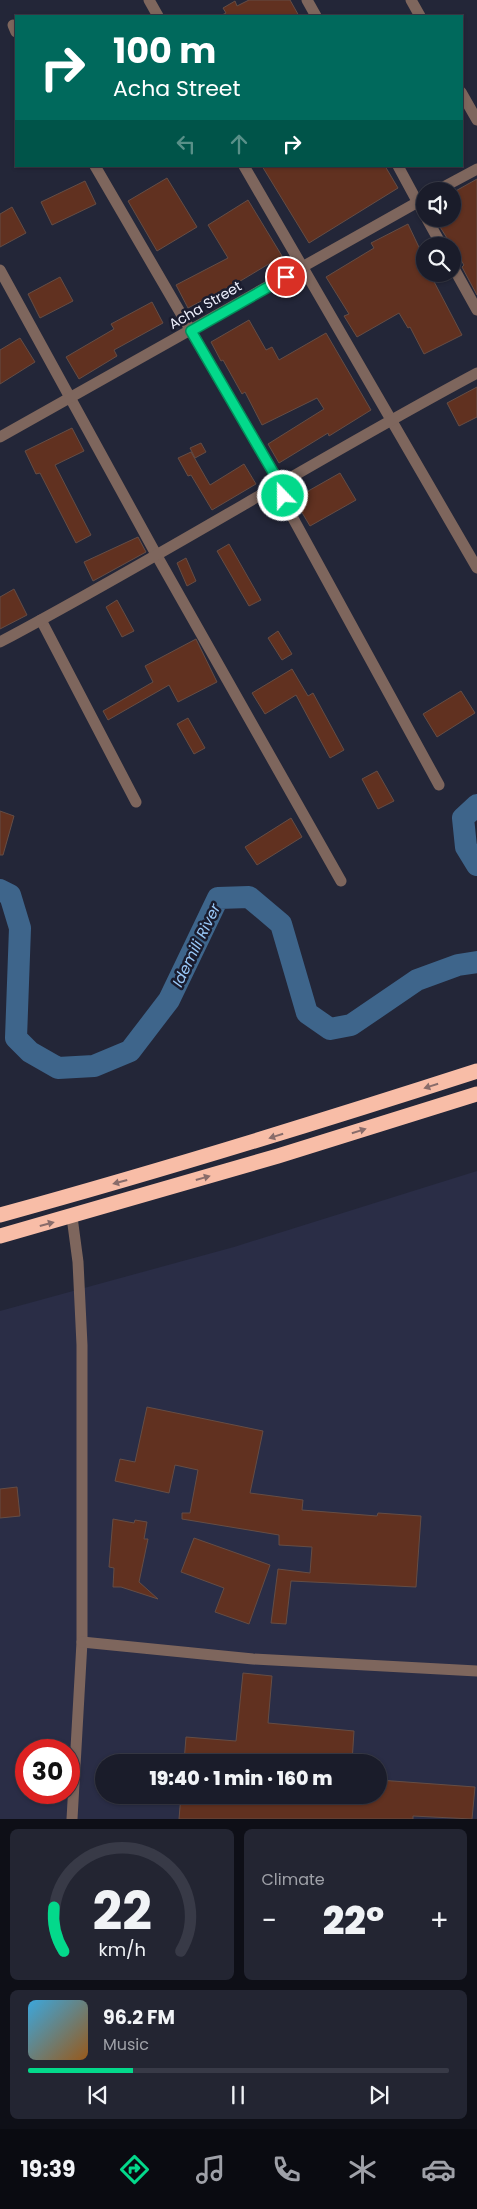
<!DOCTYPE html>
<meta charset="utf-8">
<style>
body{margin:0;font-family:Poppins,sans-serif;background:#232532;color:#f1f3f6;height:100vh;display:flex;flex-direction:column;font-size:19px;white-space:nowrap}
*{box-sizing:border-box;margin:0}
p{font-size:16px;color:#9fa1a8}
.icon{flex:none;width:28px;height:28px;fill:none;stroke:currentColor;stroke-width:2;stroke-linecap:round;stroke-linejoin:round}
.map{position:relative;height:1819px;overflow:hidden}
.drawer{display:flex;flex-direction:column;gap:10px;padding:10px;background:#0e0f17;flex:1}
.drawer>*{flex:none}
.guide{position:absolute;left:15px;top:15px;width:448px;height:152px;border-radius:0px;box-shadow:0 1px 4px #0004,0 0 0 1px #383a47;background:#00695c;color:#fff;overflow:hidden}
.controls{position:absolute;left:416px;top:182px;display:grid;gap:10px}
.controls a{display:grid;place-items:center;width:45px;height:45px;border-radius:50%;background:#1a1c2a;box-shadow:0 1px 4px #0004,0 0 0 1px #383a47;font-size:25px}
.speed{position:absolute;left:15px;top:1739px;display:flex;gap:10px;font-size:25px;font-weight:700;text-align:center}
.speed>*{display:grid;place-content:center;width:65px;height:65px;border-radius:50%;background:#1a1c2a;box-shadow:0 1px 4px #0004,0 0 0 1px #383a47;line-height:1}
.speed .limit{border:8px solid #d22;background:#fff;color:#111}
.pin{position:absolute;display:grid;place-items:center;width:42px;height:42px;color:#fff;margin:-21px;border:2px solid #fff;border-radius:50%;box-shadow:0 1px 5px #0007}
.me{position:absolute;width:55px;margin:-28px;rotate:338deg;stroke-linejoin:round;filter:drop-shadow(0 0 4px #0008)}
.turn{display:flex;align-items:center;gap:18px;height:105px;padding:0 15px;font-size:22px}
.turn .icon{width:65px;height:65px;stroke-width:2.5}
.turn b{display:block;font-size:35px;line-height:42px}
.lanes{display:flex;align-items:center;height:48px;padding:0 15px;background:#0003;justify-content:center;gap:25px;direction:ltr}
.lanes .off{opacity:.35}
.big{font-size:38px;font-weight:800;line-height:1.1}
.drawer .card{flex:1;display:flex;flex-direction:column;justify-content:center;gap:8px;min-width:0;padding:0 18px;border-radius:8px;background:#232532}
.drawer .dial{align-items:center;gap:0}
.dial svg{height:130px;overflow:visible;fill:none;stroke:#383a47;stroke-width:7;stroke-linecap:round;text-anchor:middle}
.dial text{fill:#f1f3f6;stroke:none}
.song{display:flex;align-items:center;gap:15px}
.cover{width:60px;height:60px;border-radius:8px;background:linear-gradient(135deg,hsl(200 70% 55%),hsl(30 70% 35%))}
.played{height:5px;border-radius:2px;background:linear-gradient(90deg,#03d98b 25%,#383a47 25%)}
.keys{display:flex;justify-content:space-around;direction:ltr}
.heat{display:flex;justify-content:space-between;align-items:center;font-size:28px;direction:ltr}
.drawer .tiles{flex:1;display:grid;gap:10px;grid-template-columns:1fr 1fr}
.card:last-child{grid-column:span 2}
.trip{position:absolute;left:95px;top:1754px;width:292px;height:50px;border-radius:25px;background:#1a1c2a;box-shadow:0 1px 4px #0004,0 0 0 1px #383a47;font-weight:800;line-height:50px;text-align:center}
.tab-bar{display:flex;height:80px;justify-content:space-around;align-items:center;background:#0a0b11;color:#9fa1a8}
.tab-bar .icon{width:35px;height:35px}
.tab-bar .current{color:#03d98b}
.tab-bar b{font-size:22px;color:#f1f3f6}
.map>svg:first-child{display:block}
</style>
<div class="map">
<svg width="477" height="1819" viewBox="0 0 477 1819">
<rect width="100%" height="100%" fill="#232638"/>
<!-- built -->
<path fill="#2a2d46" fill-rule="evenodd" d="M 477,1171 L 477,1819 L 0,1819 L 0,1311 L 234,1247 ZM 26,1750 L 69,1750 L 69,1792 L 26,1792 ZM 104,1762 L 379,1762 L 379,1795 L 104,1795 Z"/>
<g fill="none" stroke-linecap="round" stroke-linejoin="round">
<!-- river -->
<g stroke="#3e658b" stroke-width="22">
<polyline points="477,805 463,818 466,847 477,865"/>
<polyline points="0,890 10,895 20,928 16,1038 30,1052 58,1068 94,1066 130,1051 169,1000 218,898 249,897 281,924 307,1013 330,1029 351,1025 417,980 458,965 477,962"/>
</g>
</g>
<!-- building -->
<g fill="#613120" stroke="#654d45">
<polygon points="249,0 290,0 299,16 220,16 226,13 223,8 235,1 237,6"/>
<polygon points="262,166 385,166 398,188 309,243"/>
<polygon points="167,178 197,227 157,251 128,201"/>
<polygon points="477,179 477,295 462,267 464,265 435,219 452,219 452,193"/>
<polygon points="85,181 96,204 52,225 41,202"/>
<polygon points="248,200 282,256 242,280 188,308 176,285 228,258 208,225"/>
<polygon points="12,207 26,233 0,247 0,214"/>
<polygon points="408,224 425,260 425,274 430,274 462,335 424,354 410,327 408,328 399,313 357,337 344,316 349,314 326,277 374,248 371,243"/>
<polygon points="60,277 73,301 40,318 28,294"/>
<polygon points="152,302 163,323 114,350 117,356 79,379 66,357 114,329 111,324"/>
<polygon points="249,320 266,350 272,347 279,360 326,333 371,410 329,436 328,433 279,463 268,444 324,409 317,398 262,425 245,392 242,394 223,360 221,361 211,342"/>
<polygon points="20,338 35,362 0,384 0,350"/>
<polygon points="477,387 477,417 459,426 447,403"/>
<polygon points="72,428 84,451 55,465 91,535 76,543 40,473 36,474 25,451"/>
<polygon points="201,443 206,452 195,458 190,448"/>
<polygon points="191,452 210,485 244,464 256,484 212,510 191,475 188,476 178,458"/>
<polygon points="340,473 356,500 310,526 294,499"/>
<polygon points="138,537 146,552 93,581 84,562"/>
<polygon points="229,544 261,600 249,606 217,551"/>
<polygon points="186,558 196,581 187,586 177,563"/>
<polygon points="14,589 27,615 0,629 0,597"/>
<polygon points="117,600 134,631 122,637 106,607"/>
<polygon points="278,631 292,654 282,660 268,638"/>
<polygon points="196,639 217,682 178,702 169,685 108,720 103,711 153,682 145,666"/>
<polygon points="292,669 308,696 313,693 344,750 330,758 296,695 265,714 252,693"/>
<polygon points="461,691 475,713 437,737 423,714"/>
<polygon points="188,718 205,748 194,754 177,724"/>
<polygon points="377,771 394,801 378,809 362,779"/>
<polygon points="0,811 14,816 3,855 0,855"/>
<polygon points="291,818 302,837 257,865 245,847"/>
<polygon points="147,1407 263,1431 250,1493 303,1500 302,1510 377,1516 378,1513 421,1516 416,1587 291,1581 286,1624 271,1623 278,1569 310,1573 312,1547 279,1545 279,1535 182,1519 182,1513 190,1513 198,1470 175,1465 169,1493 115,1481 120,1459 135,1462"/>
<polygon points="17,1487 20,1516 0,1518 0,1489"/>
<polygon points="113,1519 134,1523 135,1520 147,1522 144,1539 148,1539 139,1582 158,1599 121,1587 113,1587 114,1568 109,1567"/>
<polygon points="194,1538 270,1565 249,1624 215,1612 224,1588 181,1572"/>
<polygon points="243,1673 272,1676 268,1723 354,1731 352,1762 184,1762 186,1737 236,1741"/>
<polygon points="379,1780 475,1787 472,1819 413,1816 413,1819 179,1819 181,1795 379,1795"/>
</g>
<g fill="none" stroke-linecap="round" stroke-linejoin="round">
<!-- street -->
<g stroke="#7e665d" stroke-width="11">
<polyline points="149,0 158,16"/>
<polyline points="307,0 316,16"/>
<polyline points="411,0 420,16"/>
<polyline points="13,25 16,32"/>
<polyline points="461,92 477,120"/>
<polyline points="95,166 280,484 288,509 439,785"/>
<polyline points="244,166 477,568"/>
<polyline points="398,166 425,216"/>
<polyline points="436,191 477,169"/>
<polyline points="427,219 442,246"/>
<polyline points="452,265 477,310"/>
<polyline points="0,270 157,556 341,881"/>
<polyline points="0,437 425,198"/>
<polyline points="41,620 136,802"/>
<path d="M 0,642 C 162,556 316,459 477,373"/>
<polyline points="72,1217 78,1262 82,1345 82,1642 72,1819"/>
<polyline points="82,1642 253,1659 477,1671"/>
</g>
<!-- highway -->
<g stroke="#f8bda7" stroke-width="15">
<path d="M 0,1215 C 160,1171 319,1122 477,1071"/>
<polyline points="0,1236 278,1156 477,1094"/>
</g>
</g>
<!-- one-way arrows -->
<defs><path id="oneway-solid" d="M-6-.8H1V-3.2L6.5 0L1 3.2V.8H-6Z" transform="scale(1.25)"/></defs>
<g fill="#896c6a">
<use href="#oneway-solid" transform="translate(431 1086) rotate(162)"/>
<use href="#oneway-solid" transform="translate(359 1131) rotate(-17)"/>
<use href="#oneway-solid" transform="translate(276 1136) rotate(163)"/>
<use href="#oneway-solid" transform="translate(203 1178) rotate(-16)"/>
<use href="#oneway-solid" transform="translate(120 1182) rotate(165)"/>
<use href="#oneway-solid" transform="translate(47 1224) rotate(-15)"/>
</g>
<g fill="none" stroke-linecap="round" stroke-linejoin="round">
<defs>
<polyline id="route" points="283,496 280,484 191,331 286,277"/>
</defs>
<!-- route casing -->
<use href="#route" stroke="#028d5a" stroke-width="12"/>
<!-- route -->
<use href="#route" stroke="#03d98b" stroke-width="9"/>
</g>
<g text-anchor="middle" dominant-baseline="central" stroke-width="5" stroke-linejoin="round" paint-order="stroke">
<!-- street labels -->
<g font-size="14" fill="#edeffc" stroke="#1a1c2e">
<text transform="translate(205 305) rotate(-30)">Acha Street</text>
</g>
<!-- water labels -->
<g font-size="15" font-style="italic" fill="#99c8f8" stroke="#1a1c2e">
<text transform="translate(196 945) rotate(-64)">Idemili River</text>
</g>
</g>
</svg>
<div class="controls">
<a><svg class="icon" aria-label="sound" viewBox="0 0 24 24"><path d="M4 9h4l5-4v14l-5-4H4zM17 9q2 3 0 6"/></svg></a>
<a><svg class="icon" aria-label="search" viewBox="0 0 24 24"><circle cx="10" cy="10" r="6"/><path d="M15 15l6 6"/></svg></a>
</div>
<div class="speed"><div class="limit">30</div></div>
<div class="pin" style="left:286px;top:277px;background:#d93025"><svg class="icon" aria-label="arrive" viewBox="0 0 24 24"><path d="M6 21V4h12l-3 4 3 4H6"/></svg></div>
<svg class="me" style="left:283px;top:496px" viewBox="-20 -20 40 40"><circle r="17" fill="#03d98b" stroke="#fff" stroke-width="3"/><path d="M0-11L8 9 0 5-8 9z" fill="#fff"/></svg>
<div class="trip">19:40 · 1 min · 160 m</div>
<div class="guide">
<div class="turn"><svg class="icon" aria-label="right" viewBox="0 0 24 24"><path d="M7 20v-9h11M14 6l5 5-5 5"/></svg><div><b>100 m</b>Acha Street</div></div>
<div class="lanes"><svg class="icon off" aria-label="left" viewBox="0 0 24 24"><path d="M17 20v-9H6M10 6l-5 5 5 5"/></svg><svg class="icon off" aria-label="ahead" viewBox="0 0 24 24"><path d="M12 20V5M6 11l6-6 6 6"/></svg><svg class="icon" aria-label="right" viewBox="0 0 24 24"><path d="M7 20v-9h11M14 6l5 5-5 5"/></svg></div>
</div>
</div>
<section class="drawer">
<div class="tiles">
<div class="card dial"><svg viewBox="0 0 100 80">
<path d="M14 69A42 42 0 1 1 86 69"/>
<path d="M14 69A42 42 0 0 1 8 42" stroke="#03d98b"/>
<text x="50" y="56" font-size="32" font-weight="700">22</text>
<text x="50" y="72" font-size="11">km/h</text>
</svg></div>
<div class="card"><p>Climate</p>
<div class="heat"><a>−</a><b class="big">22°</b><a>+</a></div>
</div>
<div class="card">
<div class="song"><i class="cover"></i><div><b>96.2 FM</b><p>Music</p></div></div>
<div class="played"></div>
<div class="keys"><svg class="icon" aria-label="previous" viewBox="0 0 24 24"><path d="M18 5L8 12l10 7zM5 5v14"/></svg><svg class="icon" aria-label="pause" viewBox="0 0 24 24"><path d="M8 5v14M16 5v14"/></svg><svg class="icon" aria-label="next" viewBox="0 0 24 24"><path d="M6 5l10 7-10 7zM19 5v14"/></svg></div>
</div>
</div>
</section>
<nav class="tab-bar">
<b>19:39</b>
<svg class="icon current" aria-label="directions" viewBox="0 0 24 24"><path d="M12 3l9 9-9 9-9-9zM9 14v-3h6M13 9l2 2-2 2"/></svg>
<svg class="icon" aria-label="music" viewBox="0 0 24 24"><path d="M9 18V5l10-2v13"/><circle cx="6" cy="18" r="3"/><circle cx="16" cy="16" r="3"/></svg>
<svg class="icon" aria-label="phone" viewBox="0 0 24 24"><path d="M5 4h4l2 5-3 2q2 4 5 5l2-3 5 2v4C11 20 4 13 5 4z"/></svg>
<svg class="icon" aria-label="climate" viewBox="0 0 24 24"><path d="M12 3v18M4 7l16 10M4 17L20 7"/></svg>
<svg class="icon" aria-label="car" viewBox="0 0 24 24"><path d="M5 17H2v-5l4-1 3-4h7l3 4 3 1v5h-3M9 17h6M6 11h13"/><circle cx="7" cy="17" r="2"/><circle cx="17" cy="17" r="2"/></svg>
</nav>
